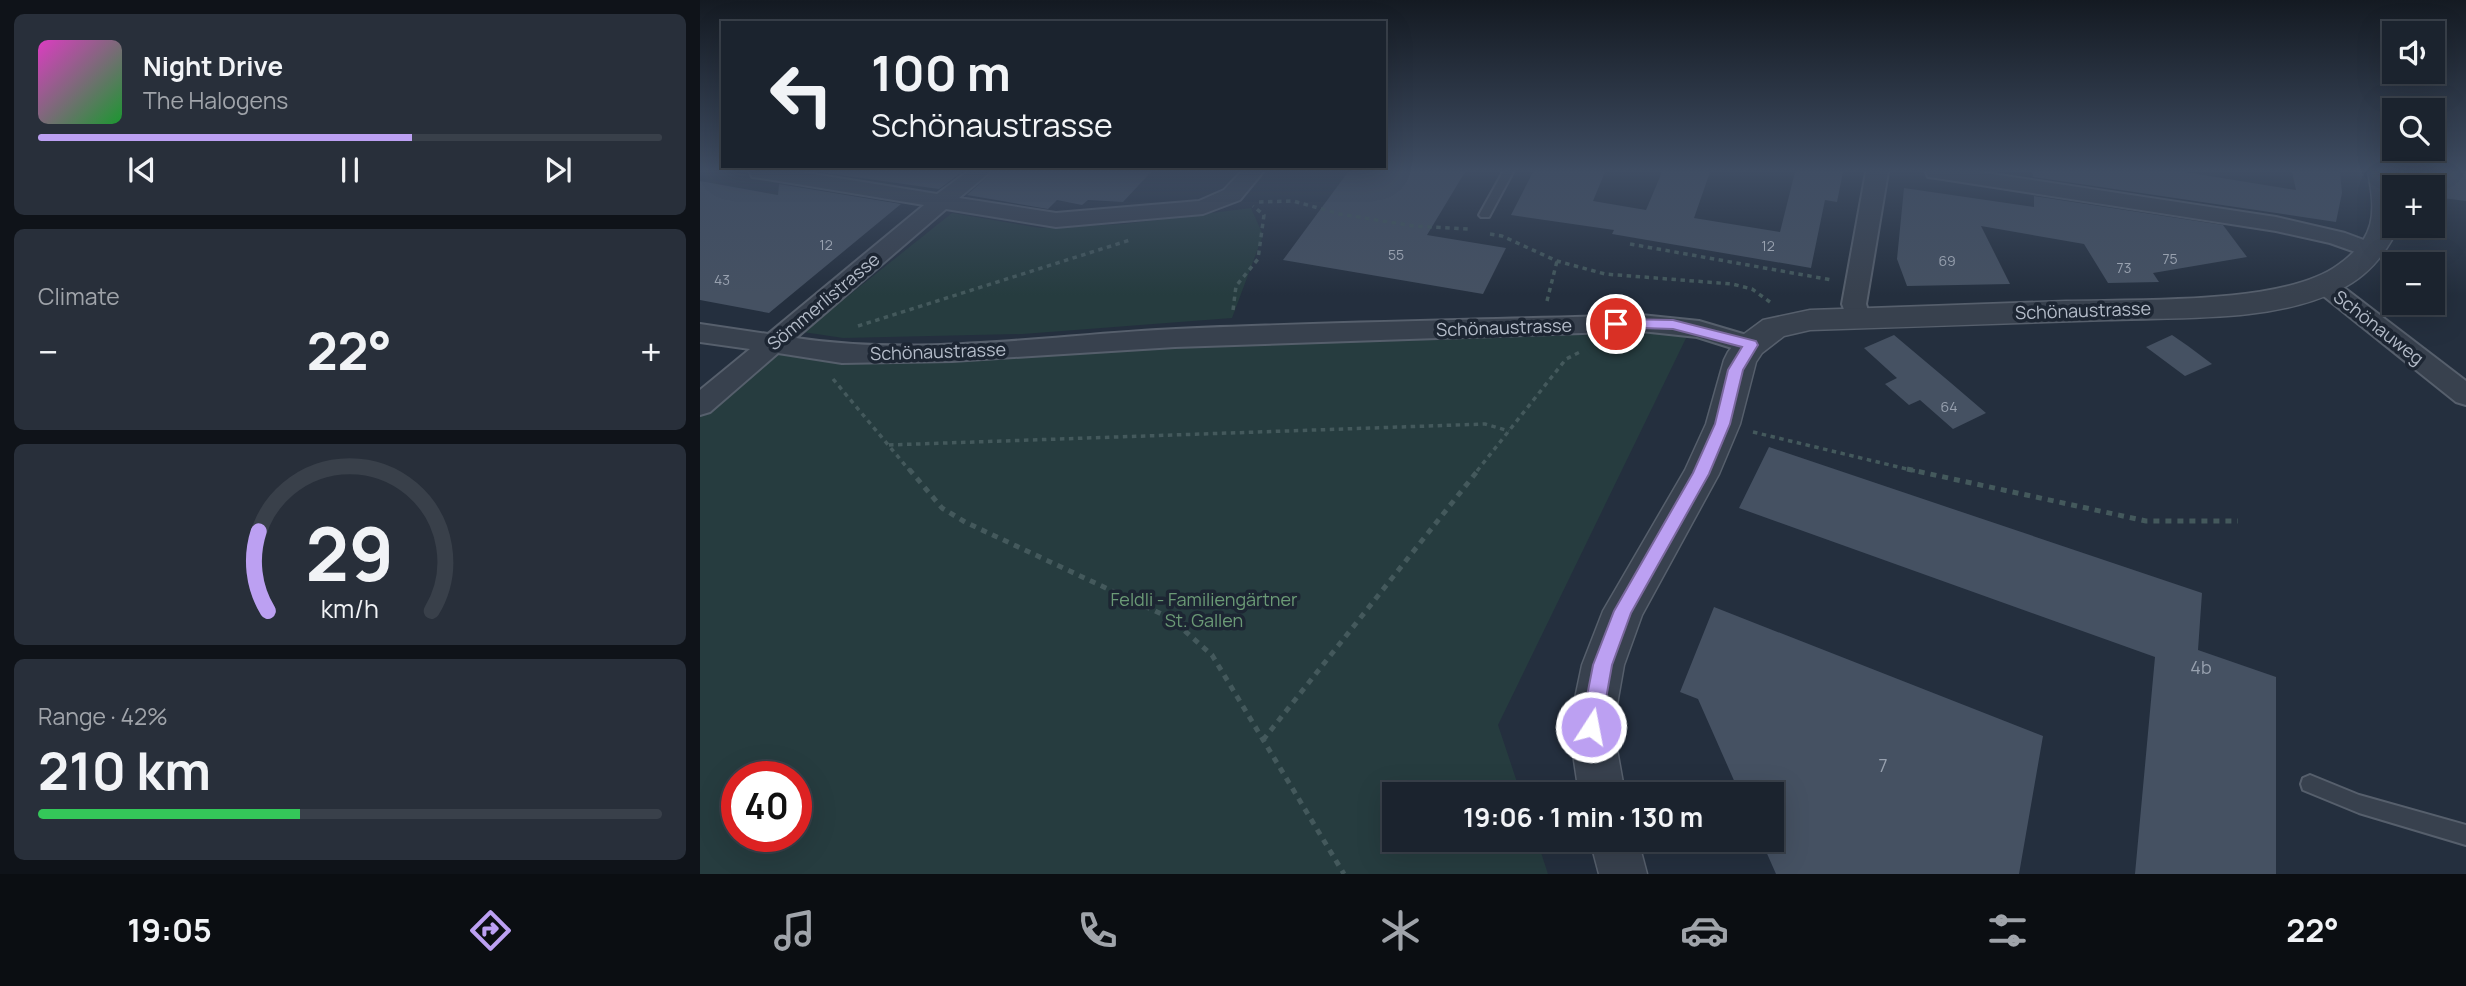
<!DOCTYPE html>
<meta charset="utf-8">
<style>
body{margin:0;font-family:Manrope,sans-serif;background:#282f3a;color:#f1f3f6;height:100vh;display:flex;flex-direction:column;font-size:26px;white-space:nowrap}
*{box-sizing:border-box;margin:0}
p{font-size:23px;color:#a0a4aa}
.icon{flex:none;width:38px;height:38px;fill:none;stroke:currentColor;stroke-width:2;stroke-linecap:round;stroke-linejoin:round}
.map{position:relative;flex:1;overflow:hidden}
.panel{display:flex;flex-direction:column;gap:14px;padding:14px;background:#0f1319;width:700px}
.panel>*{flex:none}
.top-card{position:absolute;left:21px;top:21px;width:665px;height:147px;border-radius:0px;box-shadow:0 7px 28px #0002,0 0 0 2px #39404a;background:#1b232e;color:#f1f3f6;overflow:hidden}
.fabs{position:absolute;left:1682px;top:21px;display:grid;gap:14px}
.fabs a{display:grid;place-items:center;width:63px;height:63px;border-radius:0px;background:#1b232e;box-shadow:0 7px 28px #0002,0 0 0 2px #39404a;font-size:35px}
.speed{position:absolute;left:21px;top:761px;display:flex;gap:14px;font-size:35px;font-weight:700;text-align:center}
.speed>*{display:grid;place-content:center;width:91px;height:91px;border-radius:50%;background:#1b232e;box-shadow:0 7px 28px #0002,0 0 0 2px #39404a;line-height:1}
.speed .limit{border:10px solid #d22;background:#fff;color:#111}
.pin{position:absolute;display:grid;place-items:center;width:60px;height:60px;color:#fff;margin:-30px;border:4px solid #fff;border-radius:50%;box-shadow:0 2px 7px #0007}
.me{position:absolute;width:77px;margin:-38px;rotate:11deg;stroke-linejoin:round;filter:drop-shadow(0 0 5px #0008)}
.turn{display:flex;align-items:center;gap:24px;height:147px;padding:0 35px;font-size:32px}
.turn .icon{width:91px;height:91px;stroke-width:2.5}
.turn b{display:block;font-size:49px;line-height:60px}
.big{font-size:52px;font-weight:700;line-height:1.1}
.panel .card{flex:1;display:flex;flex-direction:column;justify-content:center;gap:10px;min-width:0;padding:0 24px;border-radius:10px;background:#282f3a}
.panel .dial{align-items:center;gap:0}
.dial svg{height:182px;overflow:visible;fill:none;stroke:#39404a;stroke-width:7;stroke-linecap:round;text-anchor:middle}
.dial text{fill:#f1f3f6;stroke:none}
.song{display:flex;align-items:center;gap:21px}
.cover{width:84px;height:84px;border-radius:10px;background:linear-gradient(135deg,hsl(310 70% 55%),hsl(130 70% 35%))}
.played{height:7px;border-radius:4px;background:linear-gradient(90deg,#bca0f2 60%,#39404a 60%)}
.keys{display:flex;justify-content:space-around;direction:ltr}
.heat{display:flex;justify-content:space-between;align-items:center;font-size:38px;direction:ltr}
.charge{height:10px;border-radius:5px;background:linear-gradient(90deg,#34c759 42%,#39404a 0)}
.trip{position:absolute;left:682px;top:782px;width:402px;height:70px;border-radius:0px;background:#1b232e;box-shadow:0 7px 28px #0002,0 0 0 2px #39404a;font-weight:700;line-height:70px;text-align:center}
.dock{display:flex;height:112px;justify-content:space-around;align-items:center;background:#0b0e12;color:#a0a4aa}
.dock .icon{width:49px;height:49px}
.dock .selected{color:#bca0f2}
.dock b{font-size:32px;color:#f1f3f6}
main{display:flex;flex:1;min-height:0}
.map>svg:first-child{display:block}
</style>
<main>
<section class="panel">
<div class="card">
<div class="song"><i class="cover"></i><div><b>Night Drive</b><p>The Halogens</p></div></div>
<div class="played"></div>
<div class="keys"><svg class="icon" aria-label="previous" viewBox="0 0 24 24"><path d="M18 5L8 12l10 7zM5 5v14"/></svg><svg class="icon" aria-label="pause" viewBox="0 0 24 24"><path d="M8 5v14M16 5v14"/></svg><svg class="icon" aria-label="next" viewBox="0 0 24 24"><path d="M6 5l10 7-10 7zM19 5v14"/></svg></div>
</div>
<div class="card"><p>Climate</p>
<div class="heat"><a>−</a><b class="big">22°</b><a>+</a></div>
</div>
<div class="card dial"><svg viewBox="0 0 100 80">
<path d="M14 69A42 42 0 1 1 86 69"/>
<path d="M14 69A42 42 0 0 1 10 34" stroke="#bca0f2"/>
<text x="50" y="56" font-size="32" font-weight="700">29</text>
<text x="50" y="72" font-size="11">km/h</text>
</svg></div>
<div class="card"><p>Range · 42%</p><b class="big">210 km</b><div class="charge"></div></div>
</section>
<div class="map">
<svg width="1766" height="874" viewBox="0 0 1766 874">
<rect width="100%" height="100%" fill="#242f3e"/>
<!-- green -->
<g fill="#263c3f" fill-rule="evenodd">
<polygon points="551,208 563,235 532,318 323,334 143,338 103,332 252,213 340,228 423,224"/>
<path d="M 989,332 L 798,725 L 821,794 L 695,794 L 695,840 L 837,840 L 848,874 L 0,874 L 0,405 L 71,345 L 142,354 ZM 37,777 L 96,777 L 96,836 L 37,836 Z"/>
</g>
<!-- building -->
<g fill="#455162">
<polygon points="119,172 262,172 239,189"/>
<polygon points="293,172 451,172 423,202 388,200 382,205 357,200 348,209 267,195"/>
<polygon points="648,172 765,172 727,235 806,248 783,294 583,260"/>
<polygon points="833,172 905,172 893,201 946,210 962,172 1010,172 994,218 1080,232 1095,172 1143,172 1137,202 1125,200 1111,268 912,234 914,230 811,215"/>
<polygon points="1332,172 1485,172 1596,190 1592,172 1640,172 1642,193 1636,222 1333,177"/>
<polygon points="1721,172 1766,172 1766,201 1734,197 1732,187 1729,187"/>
<polygon points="0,181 78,195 79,184 201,204 69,313 0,300"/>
<polygon points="1204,188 1334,207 1334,196 1523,225 1547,257 1453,273 1459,282 1408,283 1384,244 1281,226 1310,284 1207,286 1197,259"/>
<polygon points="1194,335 1251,383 1286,413 1253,429 1220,400 1209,405 1185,384 1197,378 1164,348"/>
<polygon points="1472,335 1488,346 1512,364 1485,376 1446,347"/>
<polygon points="1069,447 1502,593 1498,650 1576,677 1576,874 1435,874 1455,657 1039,508"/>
<polygon points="1014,607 1343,736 1319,874 1076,874 1061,840 1073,840 1073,794 1040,794 998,699 980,692"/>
</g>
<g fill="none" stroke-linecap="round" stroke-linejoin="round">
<defs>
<g id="service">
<polygon points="803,172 813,172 789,217 781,217 779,215"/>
<polygon points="1610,775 1659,795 1766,825 1766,845 1659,813 1603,790 1601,784 1603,778"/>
</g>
<g id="minor">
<path d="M 50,172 L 101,172 L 237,194 L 267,172 L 290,172 L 259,198 L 356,213 L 499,201 L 524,190 L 541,172 L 563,172 L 540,200 L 503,214 L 356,227 L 246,209 L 96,338 C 221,357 350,335 476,329 C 631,322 786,320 941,315 L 999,321 L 1060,339 L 1064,345 L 1060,351 L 1051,354 L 997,337 L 941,331 L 475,347 L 252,361 L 142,363 L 78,353 L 10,412 L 0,415 L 0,390 L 50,349 L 0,342 L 0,324 L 68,334 L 224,205 L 60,178 L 52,177 Z"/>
<polygon points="1166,172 1188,172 1166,304 1170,317 1167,323 1158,325 1149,323 1142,304"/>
<polygon points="1226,172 1279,172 1576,217 1645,233 1680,246 1684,251 1680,256 1672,258 1630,243 1576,231 1236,178 1228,177"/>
<polygon points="1625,277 1634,280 1766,381 1766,405 1756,402 1616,290 1613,285 1616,280"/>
</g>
<g id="tertiary">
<path d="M 1668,172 L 1694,172 L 1698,187 L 1694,187 L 1694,226 L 1699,226 C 1686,254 1667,277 1639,290 C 1573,323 1480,317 1408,320 C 1309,323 1209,327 1110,330 L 1084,336 L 1062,353 L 1056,362 L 1040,424 L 1019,474 L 942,615 L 924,665 L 913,727 L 925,794 L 879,794 L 869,727 L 882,665 L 903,611 L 985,470 L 1006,424 L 1024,360 L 1028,352 L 1040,337 L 1063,320 L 1110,310 C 1195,307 1281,304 1366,301 C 1435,299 1584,305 1638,265 C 1676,238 1676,214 1668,172 Z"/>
<polygon points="890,840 938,840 947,874 899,874"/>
</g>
</defs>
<!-- service casing -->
<use href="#service" stroke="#565f6c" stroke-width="4"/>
<!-- minor casing -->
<use href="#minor" stroke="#565f6c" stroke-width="4"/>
<!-- tertiary casing -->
<use href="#tertiary" stroke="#565f6c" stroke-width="3"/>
<!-- path-far1 -->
<g stroke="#44595c" stroke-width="3.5" stroke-dasharray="4.5 4.5" stroke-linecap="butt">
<polyline points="559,202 593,201 640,214 714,226 768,229"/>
<polyline points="790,234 802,236 857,261 905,274 1032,284 1052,289 1070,302"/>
<polyline points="930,244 1132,280"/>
<polyline points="847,301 857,261"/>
<polyline points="533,310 536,286 558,259 564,215 553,206"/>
<polyline points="158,326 430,240"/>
<polyline points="133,379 210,471"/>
<polyline points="1053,432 1215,471"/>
<polyline points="189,445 785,424 809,431"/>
<polyline points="777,471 866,359 880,352"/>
</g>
<!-- path -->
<g stroke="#44595c" stroke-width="5" stroke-dasharray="6 6" stroke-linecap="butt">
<polyline points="209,469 242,508 265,522 470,618 512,655 644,874"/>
<polyline points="1207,469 1446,521 1538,521"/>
<polyline points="563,740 779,469"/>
</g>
<!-- service -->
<use href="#service" fill="#38414e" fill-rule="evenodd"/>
<!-- minor -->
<use href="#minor" fill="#38414e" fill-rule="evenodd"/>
<!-- tertiary -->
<use href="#tertiary" fill="#38414e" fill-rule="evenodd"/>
</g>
<!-- sky -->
<linearGradient id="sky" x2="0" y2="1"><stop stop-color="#141a22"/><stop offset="0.58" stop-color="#3f4d63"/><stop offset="1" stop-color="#3f4d63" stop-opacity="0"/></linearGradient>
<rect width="1766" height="295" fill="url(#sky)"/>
<!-- route -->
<polygon fill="#bca0f2" stroke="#7a689d" stroke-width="2" points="916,319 973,320 1056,341 1058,345 1043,370 1030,424 1009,474 931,613 912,665 901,727 898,733 891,736 884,733 881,727 893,665 914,611 993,473 1015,424 1028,370 1042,347 973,329 911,327 909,324"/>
<g text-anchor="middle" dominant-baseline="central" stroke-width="7" stroke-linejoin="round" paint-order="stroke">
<!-- number labels -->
<g font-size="14" fill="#98a1af">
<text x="126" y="244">12</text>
<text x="1068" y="245">12</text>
<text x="696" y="254">55</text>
<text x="1470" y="258">75</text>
<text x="1247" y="260">69</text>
<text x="1424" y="267">73</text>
<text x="22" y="279">43</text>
<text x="1249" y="406">64</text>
</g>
<!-- street labels -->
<g font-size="18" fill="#b4bcc9" stroke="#1d2633">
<text transform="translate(123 301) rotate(-40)">Sömmerlistrasse</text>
<text transform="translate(1383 310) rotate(-2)">Schönaustrasse</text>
<text transform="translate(804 327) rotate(-2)">Schönaustrasse</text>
<text transform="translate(1679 327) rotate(38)">Schönauweg</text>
<text transform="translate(238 351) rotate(-2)">Schönaustrasse</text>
</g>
<!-- park labels -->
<g font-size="18" fill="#6b9a76" stroke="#1d2633">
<text x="504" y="599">Feldli - Familiengärtner<tspan x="504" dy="21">St. Gallen</tspan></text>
</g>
<!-- near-number labels -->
<g font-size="18" fill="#98a1af">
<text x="1501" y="667">4b</text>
<text x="1183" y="765">7</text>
</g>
</g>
</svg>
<div class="fabs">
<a><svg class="icon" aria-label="sound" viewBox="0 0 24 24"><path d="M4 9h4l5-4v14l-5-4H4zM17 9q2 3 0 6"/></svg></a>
<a><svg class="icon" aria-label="search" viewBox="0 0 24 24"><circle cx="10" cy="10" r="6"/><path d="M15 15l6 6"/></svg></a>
<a>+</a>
<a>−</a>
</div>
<div class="speed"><div class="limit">40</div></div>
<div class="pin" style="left:916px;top:324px;background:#d93025"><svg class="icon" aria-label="arrive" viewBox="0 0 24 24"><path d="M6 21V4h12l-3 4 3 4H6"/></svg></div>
<svg class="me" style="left:891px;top:727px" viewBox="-20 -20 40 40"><circle r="17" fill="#bca0f2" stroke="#fff" stroke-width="3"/><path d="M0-11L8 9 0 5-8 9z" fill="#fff"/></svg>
<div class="trip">19:06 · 1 min · 130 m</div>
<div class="top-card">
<div class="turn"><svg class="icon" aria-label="left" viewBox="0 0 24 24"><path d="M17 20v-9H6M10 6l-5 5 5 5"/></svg><div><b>100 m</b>Schönaustrasse</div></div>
</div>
</div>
</main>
<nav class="dock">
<b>19:05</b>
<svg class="icon selected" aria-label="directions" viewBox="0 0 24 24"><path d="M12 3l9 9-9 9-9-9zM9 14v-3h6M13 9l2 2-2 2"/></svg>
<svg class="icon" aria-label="music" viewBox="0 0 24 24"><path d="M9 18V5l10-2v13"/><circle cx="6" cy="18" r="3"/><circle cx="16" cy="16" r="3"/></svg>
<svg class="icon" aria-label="phone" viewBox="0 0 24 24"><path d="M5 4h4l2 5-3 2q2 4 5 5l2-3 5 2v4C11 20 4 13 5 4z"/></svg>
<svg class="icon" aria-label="climate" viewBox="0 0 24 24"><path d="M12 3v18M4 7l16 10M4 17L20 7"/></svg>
<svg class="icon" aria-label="car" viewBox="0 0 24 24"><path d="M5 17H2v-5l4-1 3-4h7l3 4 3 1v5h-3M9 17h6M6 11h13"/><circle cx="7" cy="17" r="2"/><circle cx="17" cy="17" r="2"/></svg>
<svg class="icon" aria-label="filters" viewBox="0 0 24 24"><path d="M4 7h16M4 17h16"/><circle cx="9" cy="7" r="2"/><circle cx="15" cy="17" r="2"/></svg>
<b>22°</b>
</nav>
